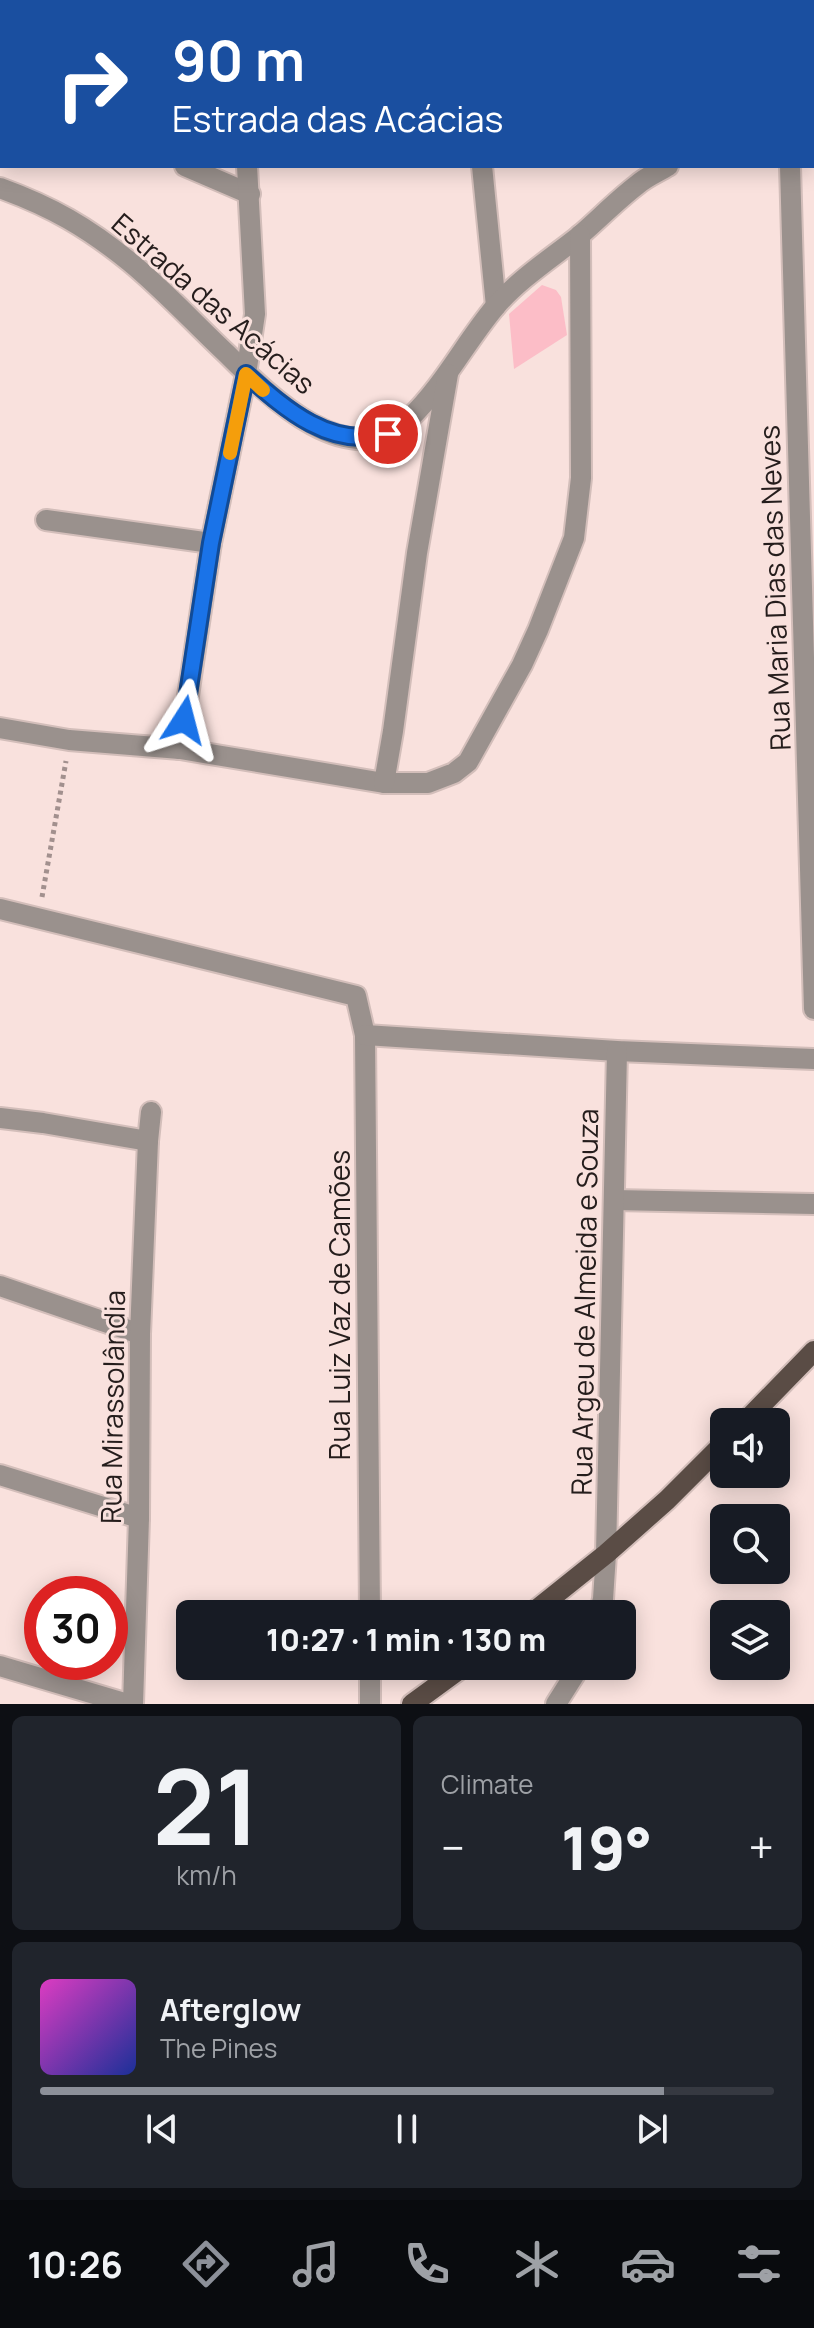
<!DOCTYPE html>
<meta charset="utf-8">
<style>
body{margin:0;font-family:Manrope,sans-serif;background:#20242c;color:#f1f3f6;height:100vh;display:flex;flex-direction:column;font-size:30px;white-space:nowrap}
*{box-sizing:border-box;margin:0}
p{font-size:26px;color:#9ea1a6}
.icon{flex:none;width:44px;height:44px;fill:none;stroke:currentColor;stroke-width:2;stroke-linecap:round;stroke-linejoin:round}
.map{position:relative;height:1704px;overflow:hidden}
.panel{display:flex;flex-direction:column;gap:12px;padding:12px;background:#0d0f14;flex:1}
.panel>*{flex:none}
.top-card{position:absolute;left:0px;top:0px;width:814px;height:168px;box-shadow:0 4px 20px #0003;background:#1a4fa0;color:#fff;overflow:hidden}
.buttons{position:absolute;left:710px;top:1408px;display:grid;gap:16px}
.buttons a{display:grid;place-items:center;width:80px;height:80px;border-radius:12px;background:#171b24;box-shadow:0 4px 20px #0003;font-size:40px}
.speed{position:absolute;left:24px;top:1576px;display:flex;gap:16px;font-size:40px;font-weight:700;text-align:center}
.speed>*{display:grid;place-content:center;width:104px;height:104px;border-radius:50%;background:#171b24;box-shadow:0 4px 20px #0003;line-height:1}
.speed .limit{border:12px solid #d22;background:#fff;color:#111}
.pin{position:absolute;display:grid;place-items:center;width:68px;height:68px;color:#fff;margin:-34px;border:4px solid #fff;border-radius:50%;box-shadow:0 2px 8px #0007}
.me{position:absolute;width:88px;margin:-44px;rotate:9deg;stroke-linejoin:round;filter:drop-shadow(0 0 6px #0008)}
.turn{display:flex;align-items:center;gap:28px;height:168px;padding:0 40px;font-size:36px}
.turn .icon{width:104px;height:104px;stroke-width:2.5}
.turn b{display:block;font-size:56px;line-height:68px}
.big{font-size:60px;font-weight:800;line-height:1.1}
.panel .tile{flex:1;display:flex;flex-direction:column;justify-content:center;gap:12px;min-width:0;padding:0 28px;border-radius:12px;background:#20242c}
.panel .dial{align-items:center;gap:0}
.dial b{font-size:104px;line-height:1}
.song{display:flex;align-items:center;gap:24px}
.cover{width:96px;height:96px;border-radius:12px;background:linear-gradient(135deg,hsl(310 70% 55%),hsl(230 70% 35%))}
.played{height:8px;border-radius:4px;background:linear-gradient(90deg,#8c9099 85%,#363941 85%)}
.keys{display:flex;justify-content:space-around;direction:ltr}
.heat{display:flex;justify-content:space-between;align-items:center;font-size:44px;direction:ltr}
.panel .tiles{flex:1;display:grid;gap:12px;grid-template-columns:1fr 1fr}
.tile:last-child{grid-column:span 2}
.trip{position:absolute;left:176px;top:1600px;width:460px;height:80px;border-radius:12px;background:#171b24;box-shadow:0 4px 20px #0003;font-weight:800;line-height:80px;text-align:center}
.menu{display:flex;height:128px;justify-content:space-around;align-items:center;background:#090b0e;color:#9ea1a6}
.menu .icon{width:56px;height:56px}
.menu .active{color:#8c9099}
.menu b{font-size:36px;color:#f1f3f6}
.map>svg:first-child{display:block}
</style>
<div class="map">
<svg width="814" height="1704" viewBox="0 0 814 1704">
<rect width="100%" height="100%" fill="#f9e1dd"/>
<!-- building -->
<polygon fill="#fcbdc7" points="542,285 556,290 561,297 567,335 514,369 509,314"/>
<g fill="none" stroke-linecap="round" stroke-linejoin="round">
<defs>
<g id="minor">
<polyline points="163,0 167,2"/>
<polyline points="233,0 233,2"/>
<polyline points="466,0 466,2"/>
<polyline points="717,0 717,2"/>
<polyline points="0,85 2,86"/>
<polyline points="812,106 814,106"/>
<polyline points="185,166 250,194"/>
<polyline points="482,166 496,306"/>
<polyline points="790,166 814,1009"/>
<path d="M 0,188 C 52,207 87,227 130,262 C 164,290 195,324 227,354 C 270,397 350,477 410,418 C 444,385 465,343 495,307 C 518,280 550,259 578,237 C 598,220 616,201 637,185 C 646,177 658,172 668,166"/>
<polyline points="46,520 211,543"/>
<polyline points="0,728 69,740 180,749 384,783 428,783 454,773 468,762 522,665 538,630 574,538 581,478 580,235"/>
<polyline points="180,749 211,543 246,374 255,314 247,166"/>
<polyline points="384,783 393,731 417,553 448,374"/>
<polyline points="0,909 356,996 365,1035 370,1614"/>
<polyline points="365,1035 617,1051 814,1059"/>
<polyline points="0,1118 43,1123 148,1141"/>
<polyline points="614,1200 814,1204"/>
<polyline points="0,1286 140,1334"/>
<polyline points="0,1475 139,1518"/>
<polyline points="599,1614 603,1599 606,1554 617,1051"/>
<polyline points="0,1666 128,1704"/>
<polyline points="370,1666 370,1704"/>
<polyline points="133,1704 139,1518 140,1334 148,1141 151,1112"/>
<polyline points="556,1704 580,1666"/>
</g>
<g id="major">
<polyline points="745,1422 814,1351"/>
<polyline points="531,1614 606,1554 667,1500 724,1443"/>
<polyline points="412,1704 464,1666"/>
</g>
</defs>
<!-- minor casing -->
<use href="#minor" stroke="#d3beba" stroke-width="24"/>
<!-- major casing -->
<use href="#major" stroke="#d3beba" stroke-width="24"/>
<!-- path -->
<polyline stroke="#a2908e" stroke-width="5" stroke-dasharray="4 4" stroke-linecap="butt" points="42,897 66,761"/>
<!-- minor -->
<use href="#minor" stroke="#9a918d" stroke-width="20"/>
<!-- major -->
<use href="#major" stroke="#5a4c45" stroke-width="20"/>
</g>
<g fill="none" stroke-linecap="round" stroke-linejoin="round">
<defs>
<path id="route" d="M 184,720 L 211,543 L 246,374 C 286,410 331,449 388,434"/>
</defs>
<!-- route casing -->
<use href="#route" stroke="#114b97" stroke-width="20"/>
<!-- route -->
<use href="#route" stroke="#1a73e8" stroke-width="14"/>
<!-- slow -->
<polyline stroke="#f59e0b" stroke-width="14" points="230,453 246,374 263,390"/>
</g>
<g text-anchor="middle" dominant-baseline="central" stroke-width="6" stroke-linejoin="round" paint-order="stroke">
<!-- street labels -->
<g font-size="28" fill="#251d1c" stroke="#f9e1dd">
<text transform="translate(214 303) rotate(41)">Estrada das Acácias</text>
<text transform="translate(774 588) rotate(-92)">Rua Maria Dias das Neves</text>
<text transform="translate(584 1302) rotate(-89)">Rua Argeu de Almeida e Souza</text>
<text transform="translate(339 1305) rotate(-90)">Rua Luiz Vaz de Camões</text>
<text transform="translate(112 1407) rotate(-89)">Rua Mirassolândia</text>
</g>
</g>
</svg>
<div class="buttons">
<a><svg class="icon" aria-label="sound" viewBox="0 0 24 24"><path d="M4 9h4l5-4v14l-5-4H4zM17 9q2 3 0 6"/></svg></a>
<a><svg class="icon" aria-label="search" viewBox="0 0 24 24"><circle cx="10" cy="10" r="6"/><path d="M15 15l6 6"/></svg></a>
<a><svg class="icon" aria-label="layers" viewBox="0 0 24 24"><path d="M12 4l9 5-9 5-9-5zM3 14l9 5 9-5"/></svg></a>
</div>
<div class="speed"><div class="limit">30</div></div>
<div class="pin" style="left:388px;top:434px;background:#d93025"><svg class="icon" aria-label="arrive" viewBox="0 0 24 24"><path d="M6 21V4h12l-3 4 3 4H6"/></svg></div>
<svg class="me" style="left:184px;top:720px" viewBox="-20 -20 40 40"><path d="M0-17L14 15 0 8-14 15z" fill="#1a73e8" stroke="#fff" stroke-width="4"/></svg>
<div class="trip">10:27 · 1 min · 130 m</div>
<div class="top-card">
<div class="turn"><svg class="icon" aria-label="right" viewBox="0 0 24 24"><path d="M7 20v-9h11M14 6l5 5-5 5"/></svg><div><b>90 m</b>Estrada das Acácias</div></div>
</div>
</div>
<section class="panel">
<div class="tiles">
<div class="tile dial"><b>21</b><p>km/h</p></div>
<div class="tile"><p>Climate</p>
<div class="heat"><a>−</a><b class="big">19°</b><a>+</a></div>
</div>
<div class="tile">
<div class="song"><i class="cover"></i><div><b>Afterglow</b><p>The Pines</p></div></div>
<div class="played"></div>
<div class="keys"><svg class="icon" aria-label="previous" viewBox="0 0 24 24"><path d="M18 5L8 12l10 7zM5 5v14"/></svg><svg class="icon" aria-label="pause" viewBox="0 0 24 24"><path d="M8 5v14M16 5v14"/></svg><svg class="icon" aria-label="next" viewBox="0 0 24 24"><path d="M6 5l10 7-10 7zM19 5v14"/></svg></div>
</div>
</div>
</section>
<nav class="menu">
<b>10:26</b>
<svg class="icon active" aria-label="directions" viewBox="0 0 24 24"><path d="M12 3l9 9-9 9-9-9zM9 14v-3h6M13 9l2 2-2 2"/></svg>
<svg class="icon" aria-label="music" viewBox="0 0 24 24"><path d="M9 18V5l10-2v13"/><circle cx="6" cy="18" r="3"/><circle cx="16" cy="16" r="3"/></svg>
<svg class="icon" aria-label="phone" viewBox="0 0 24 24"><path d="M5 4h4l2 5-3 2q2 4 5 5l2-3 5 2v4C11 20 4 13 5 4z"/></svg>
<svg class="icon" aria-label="climate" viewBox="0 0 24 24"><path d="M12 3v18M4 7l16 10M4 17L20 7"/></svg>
<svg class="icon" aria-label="car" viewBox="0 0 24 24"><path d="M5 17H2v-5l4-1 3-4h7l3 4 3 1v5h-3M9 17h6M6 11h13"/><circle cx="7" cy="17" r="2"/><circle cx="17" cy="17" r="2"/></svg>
<svg class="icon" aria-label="filters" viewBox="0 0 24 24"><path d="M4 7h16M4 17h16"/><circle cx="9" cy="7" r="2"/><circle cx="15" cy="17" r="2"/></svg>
</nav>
